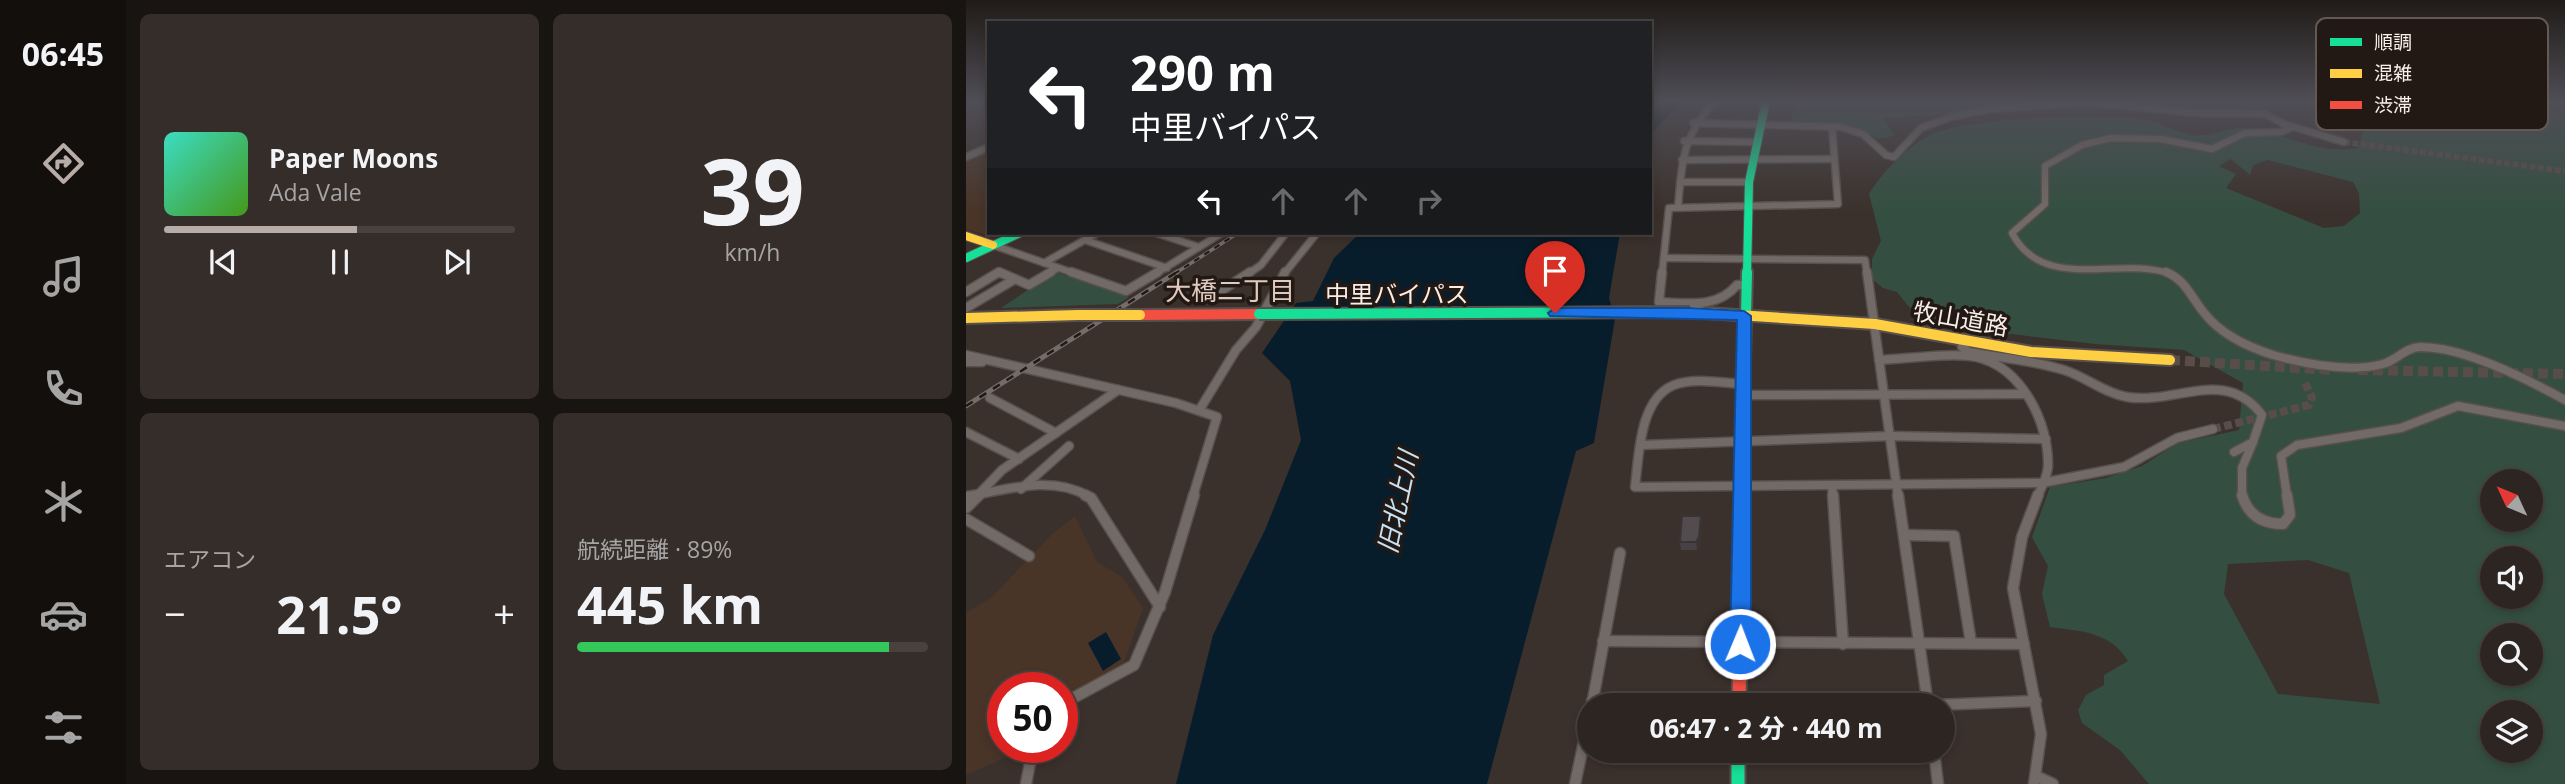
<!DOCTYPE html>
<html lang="ja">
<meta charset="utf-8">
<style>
body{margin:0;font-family:"Open Sans","Noto Sans JP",sans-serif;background:#342d2a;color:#f1f3f6;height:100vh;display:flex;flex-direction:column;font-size:26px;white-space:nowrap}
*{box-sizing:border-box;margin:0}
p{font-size:23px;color:#a6a5a5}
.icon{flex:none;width:38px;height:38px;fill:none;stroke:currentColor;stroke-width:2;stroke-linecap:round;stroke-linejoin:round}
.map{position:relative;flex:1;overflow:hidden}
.drawer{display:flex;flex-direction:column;gap:14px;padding:14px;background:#181412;width:840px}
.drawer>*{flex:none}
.guide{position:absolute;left:21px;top:21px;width:665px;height:214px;border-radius:0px;box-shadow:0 4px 10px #0003,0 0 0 2px #48423f;background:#202124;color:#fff;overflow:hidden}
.needle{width:46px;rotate:314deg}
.controls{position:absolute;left:1514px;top:469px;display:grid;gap:14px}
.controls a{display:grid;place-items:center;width:63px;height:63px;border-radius:50%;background:#2c2521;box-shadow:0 4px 10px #0003,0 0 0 2px #48423f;font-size:35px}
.speed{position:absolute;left:21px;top:672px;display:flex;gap:14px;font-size:35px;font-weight:700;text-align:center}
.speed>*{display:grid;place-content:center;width:91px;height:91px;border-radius:50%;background:#2c2521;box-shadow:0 4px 10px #0003,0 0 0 2px #48423f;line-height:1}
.speed .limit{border:10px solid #d22;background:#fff;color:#111}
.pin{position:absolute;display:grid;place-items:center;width:60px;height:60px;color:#fff;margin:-72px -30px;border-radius:50% 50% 50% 0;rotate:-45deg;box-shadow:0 0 7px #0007}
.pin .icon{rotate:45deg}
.me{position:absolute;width:77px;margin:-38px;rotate:1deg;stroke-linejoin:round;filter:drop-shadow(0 0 5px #0008)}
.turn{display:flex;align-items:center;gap:24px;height:147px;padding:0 28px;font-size:32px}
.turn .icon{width:91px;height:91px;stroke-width:2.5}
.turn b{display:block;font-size:49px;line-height:60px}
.lanes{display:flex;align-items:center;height:66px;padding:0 28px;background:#0003;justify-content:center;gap:35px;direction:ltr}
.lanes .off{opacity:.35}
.big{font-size:52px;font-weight:700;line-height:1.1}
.drawer .tile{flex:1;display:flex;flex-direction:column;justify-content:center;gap:10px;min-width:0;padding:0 24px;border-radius:10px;background:#342d2a}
.drawer .dial{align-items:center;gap:0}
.dial b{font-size:91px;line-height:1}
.song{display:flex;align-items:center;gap:21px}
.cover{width:84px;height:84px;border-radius:10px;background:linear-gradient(135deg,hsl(170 70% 55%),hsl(100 70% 35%))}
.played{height:7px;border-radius:4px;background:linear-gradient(90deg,#b7aca6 55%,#48423f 55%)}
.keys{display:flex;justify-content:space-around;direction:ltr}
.heat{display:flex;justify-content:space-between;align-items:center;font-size:38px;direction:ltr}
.charge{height:10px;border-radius:5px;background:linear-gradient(90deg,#34c759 89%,#48423f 0)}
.drawer .tiles{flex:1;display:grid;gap:14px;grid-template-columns:repeat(2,1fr)}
.trip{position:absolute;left:611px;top:693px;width:378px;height:70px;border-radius:35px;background:#2c2521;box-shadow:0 4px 10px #0003,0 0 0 2px #48423f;font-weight:700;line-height:70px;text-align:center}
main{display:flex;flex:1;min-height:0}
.dock{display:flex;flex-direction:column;width:126px;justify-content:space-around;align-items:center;background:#120f0d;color:#a6a5a5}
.dock .icon{width:49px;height:49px}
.dock .active{color:#b7aca6}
.dock b{font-size:32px;color:#f1f3f6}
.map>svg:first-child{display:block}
</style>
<main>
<nav class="dock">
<b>06:45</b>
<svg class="icon active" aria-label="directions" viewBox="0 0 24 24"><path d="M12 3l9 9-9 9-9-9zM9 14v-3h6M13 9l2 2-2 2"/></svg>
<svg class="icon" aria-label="music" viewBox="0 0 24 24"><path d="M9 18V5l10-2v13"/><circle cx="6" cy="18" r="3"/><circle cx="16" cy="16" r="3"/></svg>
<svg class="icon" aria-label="phone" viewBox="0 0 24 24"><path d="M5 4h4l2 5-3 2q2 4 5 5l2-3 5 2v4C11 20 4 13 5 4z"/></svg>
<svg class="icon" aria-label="climate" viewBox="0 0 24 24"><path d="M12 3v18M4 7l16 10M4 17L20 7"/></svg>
<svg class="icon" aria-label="car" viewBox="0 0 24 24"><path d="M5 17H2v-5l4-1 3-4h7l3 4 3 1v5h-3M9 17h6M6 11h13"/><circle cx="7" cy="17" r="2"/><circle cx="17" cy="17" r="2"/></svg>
<svg class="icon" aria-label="filters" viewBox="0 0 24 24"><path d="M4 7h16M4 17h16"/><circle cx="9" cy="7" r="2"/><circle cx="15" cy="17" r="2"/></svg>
</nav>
<section class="drawer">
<div class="tiles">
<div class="tile">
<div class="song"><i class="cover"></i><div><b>Paper Moons</b><p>Ada Vale</p></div></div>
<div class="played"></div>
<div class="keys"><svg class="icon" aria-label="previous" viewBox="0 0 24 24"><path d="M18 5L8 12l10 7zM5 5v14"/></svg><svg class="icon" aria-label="pause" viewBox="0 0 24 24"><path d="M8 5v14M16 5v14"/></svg><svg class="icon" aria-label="next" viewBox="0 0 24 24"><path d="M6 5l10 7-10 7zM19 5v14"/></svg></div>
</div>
<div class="tile dial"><b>39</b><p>km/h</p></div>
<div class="tile"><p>エアコン</p>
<div class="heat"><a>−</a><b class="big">21.5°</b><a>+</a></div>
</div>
<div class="tile"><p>航続距離 · 89%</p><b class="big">445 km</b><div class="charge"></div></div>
</div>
</section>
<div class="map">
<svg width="1599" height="784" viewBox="0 0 1599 784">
<rect width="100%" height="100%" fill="#3b312c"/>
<!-- built -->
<g fill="#493428">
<polygon points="23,149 23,233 41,233 26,236 0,229 0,159"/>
<polygon points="109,516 131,562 156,577 177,608 157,665 96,699 96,688 37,688 37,747 59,749 0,775 0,613 26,597 85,535"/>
</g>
<!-- green -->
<g fill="#344f42" fill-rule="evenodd">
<path d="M 833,101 L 1193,101 L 1201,103 L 1201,109 L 1122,105 L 918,118 L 928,136 L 912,139 C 886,121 855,123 824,121 Z"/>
<path d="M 1407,101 L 1599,101 L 1599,784 L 1183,784 L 1154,750 L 1116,723 L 1112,710 L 1120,695 L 1138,685 L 1138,675 L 1162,661 C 1145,632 1115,631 1084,627 L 1076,594 L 1082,566 L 1066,537 L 1084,487 L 1140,478 L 1176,466 L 1212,443 L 1273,430 L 1277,383 L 1218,350 L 1129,344 L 1021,331 L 1028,311 L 970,323 L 952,318 L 931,292 L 917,288 L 906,279 L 906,259 L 915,241 L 903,194 C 916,172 941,147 964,135 C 1000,117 1139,113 1180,120 C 1196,123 1210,132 1226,135 C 1242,138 1261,127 1278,128 C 1321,132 1347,155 1392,148 ZM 1265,159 L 1284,175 L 1287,165 L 1301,160 L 1387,182 L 1393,193 L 1394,213 L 1378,226 L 1358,228 L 1260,188 L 1270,174 L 1253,166 ZM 1526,481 L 1564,481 L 1564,520 L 1526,520 ZM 1526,558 L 1564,558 L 1564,597 L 1526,597 ZM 1342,560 L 1383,573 L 1414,704 L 1312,694 L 1258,594 L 1262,564 ZM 1526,635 L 1564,635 L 1564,674 L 1526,674 ZM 1526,712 L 1564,712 L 1564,751 L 1526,751 Z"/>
<polygon points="89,272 163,297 152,304 35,308"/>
</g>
<!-- water -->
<g fill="#081d2b">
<polygon points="684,101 716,101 684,135"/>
<polygon points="394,233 654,233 643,298 649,319 628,443 610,451 521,784 210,784 247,635 299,530 335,440 324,381 296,353 330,303 347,301 368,258"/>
<polygon points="140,632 155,659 137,671 122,643"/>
</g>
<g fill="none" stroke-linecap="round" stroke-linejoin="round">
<!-- street-tunnel-far1 -->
<polyline stroke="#584d48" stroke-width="6" stroke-dasharray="6 2.5" stroke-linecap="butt" points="1378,142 1599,171"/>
<!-- street-tunnel -->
<polyline stroke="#584d48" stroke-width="8" stroke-dasharray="8 3.5" stroke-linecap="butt" points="1247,429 1343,405 1346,397 1338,381"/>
<!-- secondary-tunnel -->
<g stroke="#584d48" stroke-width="10" stroke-dasharray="10 5" stroke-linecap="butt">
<polyline points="1204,360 1366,370"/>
<polyline points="1392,370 1599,374"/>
</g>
<defs>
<g id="street-far2">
<polyline points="727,123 875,127 897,134 920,155 928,157 955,128 987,116 1026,109 1121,102 1228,113 1299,114 1318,124 1378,142"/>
<polyline points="718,141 789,142"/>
<polyline points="0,157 23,147"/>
<polyline points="716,160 868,159"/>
<polyline points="714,182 783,182"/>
<path d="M 712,207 C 716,162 716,136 749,101"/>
<polyline points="190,233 233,247"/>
<polyline points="119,240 201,268"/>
<polyline points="27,245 110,274"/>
<polyline points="699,258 899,260 901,274"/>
<polyline points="78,263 131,233"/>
<polyline points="30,274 37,274"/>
<polyline points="82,274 92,268"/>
<polyline points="189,274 256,233"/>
<polyline points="282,274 295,265 320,233"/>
<polyline points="318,274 351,233"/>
<polyline points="696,274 703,208 872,204 866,127"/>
<path d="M 1205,274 C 1153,255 1078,294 1046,233 L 1079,204 L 1079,166 L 1116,145 L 1145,138 L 1195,139 L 1246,149 L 1279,133 L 1315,132 L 1326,127"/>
</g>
<g id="street-far1">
<polyline points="105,272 160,291 192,272"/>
<path d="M 696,272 L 693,302 C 721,303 751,309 771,285 L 781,285"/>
<polyline points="901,272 932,496"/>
<path d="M 1200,272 C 1220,280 1226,299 1239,314 C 1255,334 1282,347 1307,355 C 1339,364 1383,373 1417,364 C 1431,360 1440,347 1455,347 C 1499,347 1561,379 1599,400"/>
<polyline points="0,292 33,272 63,285 85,272"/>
<polyline points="243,299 284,272"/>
<polyline points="0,308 49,279"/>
<path d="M 997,339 L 996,347 L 1003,352 C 1034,358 1067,360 1098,370 C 1120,377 1138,393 1161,397 C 1210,405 1259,366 1296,415 L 1287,442 L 1268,452"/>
<polyline points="0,355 210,403 251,417 227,496"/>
<path d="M 913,360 C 939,359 987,352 1010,357 C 1056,367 1083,423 1082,466 C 1082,476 1075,487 1072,496"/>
<polyline points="0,362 16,362"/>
<path d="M 778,384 C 757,383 728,377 708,385 C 673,399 673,456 669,487 L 1076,483 L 1158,467 L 1211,438 L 1247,429"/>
<polyline points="779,395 1060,394"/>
<polyline points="24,398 90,433"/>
<polyline points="234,409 270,350 290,327 319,272"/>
<polyline points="0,432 53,459"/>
<polyline points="675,445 925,436 1080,439"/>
<polyline points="866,486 867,496"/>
<polyline points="55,489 103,446"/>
<path d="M 4,496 C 43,489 86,475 122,496"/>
<polyline points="11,496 36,470 152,390"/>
<polyline points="1276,496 1276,468 1287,442"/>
<polyline points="1321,496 1315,456 1331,445 1435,428 1492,406 1599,426"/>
</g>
<g id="street">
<polyline points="119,495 125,498 194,607"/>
<polyline points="867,495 877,644"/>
<polyline points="932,495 962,705"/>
<path d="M 1276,495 C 1282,515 1296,524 1317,524 L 1324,515 L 1321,495"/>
<polyline points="0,497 13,495"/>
<polyline points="0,508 13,495"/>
<polyline points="0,519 63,556"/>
<polyline points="938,535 988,536 1005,643"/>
<polyline points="637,641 1058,644"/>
<polyline points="626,701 773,705"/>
<polyline points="96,704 168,665 199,592 228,495"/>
<polyline points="626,705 654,553"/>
<polyline points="969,705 1070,701"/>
<polyline points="968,751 972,784"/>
<polyline points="1070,776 1087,784"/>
<polyline points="60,784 67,747"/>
<polyline points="609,784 623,718"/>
<polyline points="1068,784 1075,734 1047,588 1056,537 1072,495"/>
</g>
<g id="fast-far2">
<polyline points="0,258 54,233"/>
<polyline points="781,274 783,182 800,101"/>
</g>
<polyline id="fast-far1" points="776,491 781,272"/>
<polyline id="fast" points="772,751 772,784"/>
<polyline id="slow-far1" points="0,236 27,245"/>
<g id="slow">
<polyline points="724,312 909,324 1065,352 1204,360"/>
<polyline points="0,318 112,315"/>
</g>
<g id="jam-far1">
<polyline points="174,315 293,314"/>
<polyline points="776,496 776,491"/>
</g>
<polyline id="jam" points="773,705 776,495"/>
</defs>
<!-- street-far2 casing -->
<use href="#street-far2" stroke="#59504c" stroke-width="9"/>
<!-- street-far1 casing -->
<use href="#street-far1" stroke="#59504c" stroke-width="11"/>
<!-- street casing -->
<use href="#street" stroke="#59504c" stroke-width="13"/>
<!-- fast-far2 casing -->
<use href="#fast-far2" stroke="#59504c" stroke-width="10"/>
<!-- fast-far1 casing -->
<use href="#fast-far1" stroke="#59504c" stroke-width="14"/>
<!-- fast casing -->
<use href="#fast" stroke="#59504c" stroke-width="17"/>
<!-- slow-far1 casing -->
<use href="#slow-far1" stroke="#59504c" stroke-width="10"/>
<!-- slow casing -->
<use href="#slow" stroke="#59504c" stroke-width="14"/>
<!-- jam-far1 casing -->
<use href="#jam-far1" stroke="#59504c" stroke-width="14"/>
<!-- jam casing -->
<use href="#jam" stroke="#59504c" stroke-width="17"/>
<!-- street-far2 -->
<use href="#street-far2" stroke="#726a66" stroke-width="6"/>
<!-- street-far1 -->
<use href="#street-far1" stroke="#726a66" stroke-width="8"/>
<!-- street -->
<use href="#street" stroke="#726a66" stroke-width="10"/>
<!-- fast-far2 -->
<use href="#fast-far2" stroke="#16e098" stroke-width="8"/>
<!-- fast-far1 -->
<use href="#fast-far1" stroke="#16e098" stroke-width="10"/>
<!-- fast -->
<use href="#fast" stroke="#16e098" stroke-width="13"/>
<!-- slow-far1 -->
<use href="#slow-far1" stroke="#ffcf43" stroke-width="8"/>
<!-- slow -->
<use href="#slow" stroke="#ffcf43" stroke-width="10"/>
<!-- jam-far1 -->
<use href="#jam-far1" stroke="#f24e42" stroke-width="10"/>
<!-- jam -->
<use href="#jam" stroke="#f24e42" stroke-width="13"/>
<defs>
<polyline id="rail-far1" points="208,274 272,233"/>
<polyline id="rail" points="0,406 211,272"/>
</defs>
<!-- rail-far1 casing -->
<use href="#rail-far1" stroke="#746c68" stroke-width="3.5"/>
<!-- rail casing -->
<use href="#rail" stroke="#746c68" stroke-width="5"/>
<!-- rail-far1 -->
<use href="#rail-far1" stroke="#221915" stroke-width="2" stroke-dasharray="6" stroke-linecap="butt"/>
<!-- rail -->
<use href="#rail" stroke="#221915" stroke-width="2.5" stroke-dasharray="8" stroke-linecap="butt"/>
<defs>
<polyline id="fast-bridge" points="293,314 724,312"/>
<polyline id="slow-bridge" points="112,315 174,315"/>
</defs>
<!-- fast-bridge casing -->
<use href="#fast-bridge" stroke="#59504c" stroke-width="14" stroke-linecap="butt"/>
<!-- slow-bridge casing -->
<use href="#slow-bridge" stroke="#59504c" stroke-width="14" stroke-linecap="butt"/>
<!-- fast-bridge -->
<use href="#fast-bridge" stroke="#16e098" stroke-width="10"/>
<!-- slow-bridge -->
<use href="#slow-bridge" stroke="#ffcf43" stroke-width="10"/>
</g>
<!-- wall -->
<polygon fill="#474143" points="735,516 734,545 731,550 715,550 714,542"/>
<!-- shaded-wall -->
<polygon fill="#393537" points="735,516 734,545 731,550 730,542"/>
<!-- building -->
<polygon fill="#524c4e" stroke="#393537" stroke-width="2" points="716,516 735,516 733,537 730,542 714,542"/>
<!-- sky -->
<linearGradient id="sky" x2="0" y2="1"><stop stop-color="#201b18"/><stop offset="0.48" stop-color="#4f4e56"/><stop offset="1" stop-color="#4f4e56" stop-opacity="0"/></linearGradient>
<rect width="1599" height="211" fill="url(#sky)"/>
<!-- route -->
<polygon fill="#1a73e8" stroke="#114b97" stroke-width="2" points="589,308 724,308 778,311 785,316 785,644 782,650 774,653 767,650 764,644 771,320 584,316 582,313"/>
<g text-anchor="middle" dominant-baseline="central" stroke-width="7" stroke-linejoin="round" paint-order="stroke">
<!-- street labels -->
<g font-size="24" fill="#faeee8" stroke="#221915">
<text x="431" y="293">中里バイパス</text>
<text transform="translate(995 318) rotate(10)">牧山道路</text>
</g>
<!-- neighbourhood labels -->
<g font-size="26" fill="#e0c9be" stroke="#221915">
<text x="264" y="290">大橋二丁目</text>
</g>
<!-- water labels -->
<g font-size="26" font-style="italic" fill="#c6e2f7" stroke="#221915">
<text transform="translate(431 502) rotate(-78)">旧北上川</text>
</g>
</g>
<!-- legend -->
<rect x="1350" y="18" width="232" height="112" rx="10" fill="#221915" stroke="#635954" stroke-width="2"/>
<rect x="1364" y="38" width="32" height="8" fill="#16e098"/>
<rect x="1364" y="69" width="32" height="9" fill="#ffcf43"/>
<rect x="1364" y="101" width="32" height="8" fill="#f24e42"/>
<g font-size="19" fill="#faeee8">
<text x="1408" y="49">順調</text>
<text x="1408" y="80">混雑</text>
<text x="1408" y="112">渋滞</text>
</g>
</svg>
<div class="controls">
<a><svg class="needle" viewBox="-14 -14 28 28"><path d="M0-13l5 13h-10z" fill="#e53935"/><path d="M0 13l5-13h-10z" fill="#a6a5a5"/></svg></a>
<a><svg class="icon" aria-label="sound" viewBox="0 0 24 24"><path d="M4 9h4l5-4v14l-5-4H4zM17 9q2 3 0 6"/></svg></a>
<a><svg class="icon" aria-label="search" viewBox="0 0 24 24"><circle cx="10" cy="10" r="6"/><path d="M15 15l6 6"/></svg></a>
<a><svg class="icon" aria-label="layers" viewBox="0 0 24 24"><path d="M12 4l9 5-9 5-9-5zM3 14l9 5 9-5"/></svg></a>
</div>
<div class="speed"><div class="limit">50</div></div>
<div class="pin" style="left:589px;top:313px;background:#d93025"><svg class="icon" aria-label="arrive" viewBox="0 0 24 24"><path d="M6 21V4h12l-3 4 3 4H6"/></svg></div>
<svg class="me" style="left:774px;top:644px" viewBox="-20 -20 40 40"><circle r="17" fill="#1a73e8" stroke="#fff" stroke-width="3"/><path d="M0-11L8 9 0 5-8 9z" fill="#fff"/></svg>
<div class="trip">06:47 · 2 分 · 440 m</div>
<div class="guide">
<div class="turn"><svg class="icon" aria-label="left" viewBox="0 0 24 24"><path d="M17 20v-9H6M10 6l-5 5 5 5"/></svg><div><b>290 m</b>中里バイパス</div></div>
<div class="lanes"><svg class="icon" aria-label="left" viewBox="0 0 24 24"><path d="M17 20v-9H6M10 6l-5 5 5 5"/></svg><svg class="icon off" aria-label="ahead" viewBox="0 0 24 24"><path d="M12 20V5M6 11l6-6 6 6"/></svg><svg class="icon off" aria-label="ahead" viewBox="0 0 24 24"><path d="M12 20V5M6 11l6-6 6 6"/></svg><svg class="icon off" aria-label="right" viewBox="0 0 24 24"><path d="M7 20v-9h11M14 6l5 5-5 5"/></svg></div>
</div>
</div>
</main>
